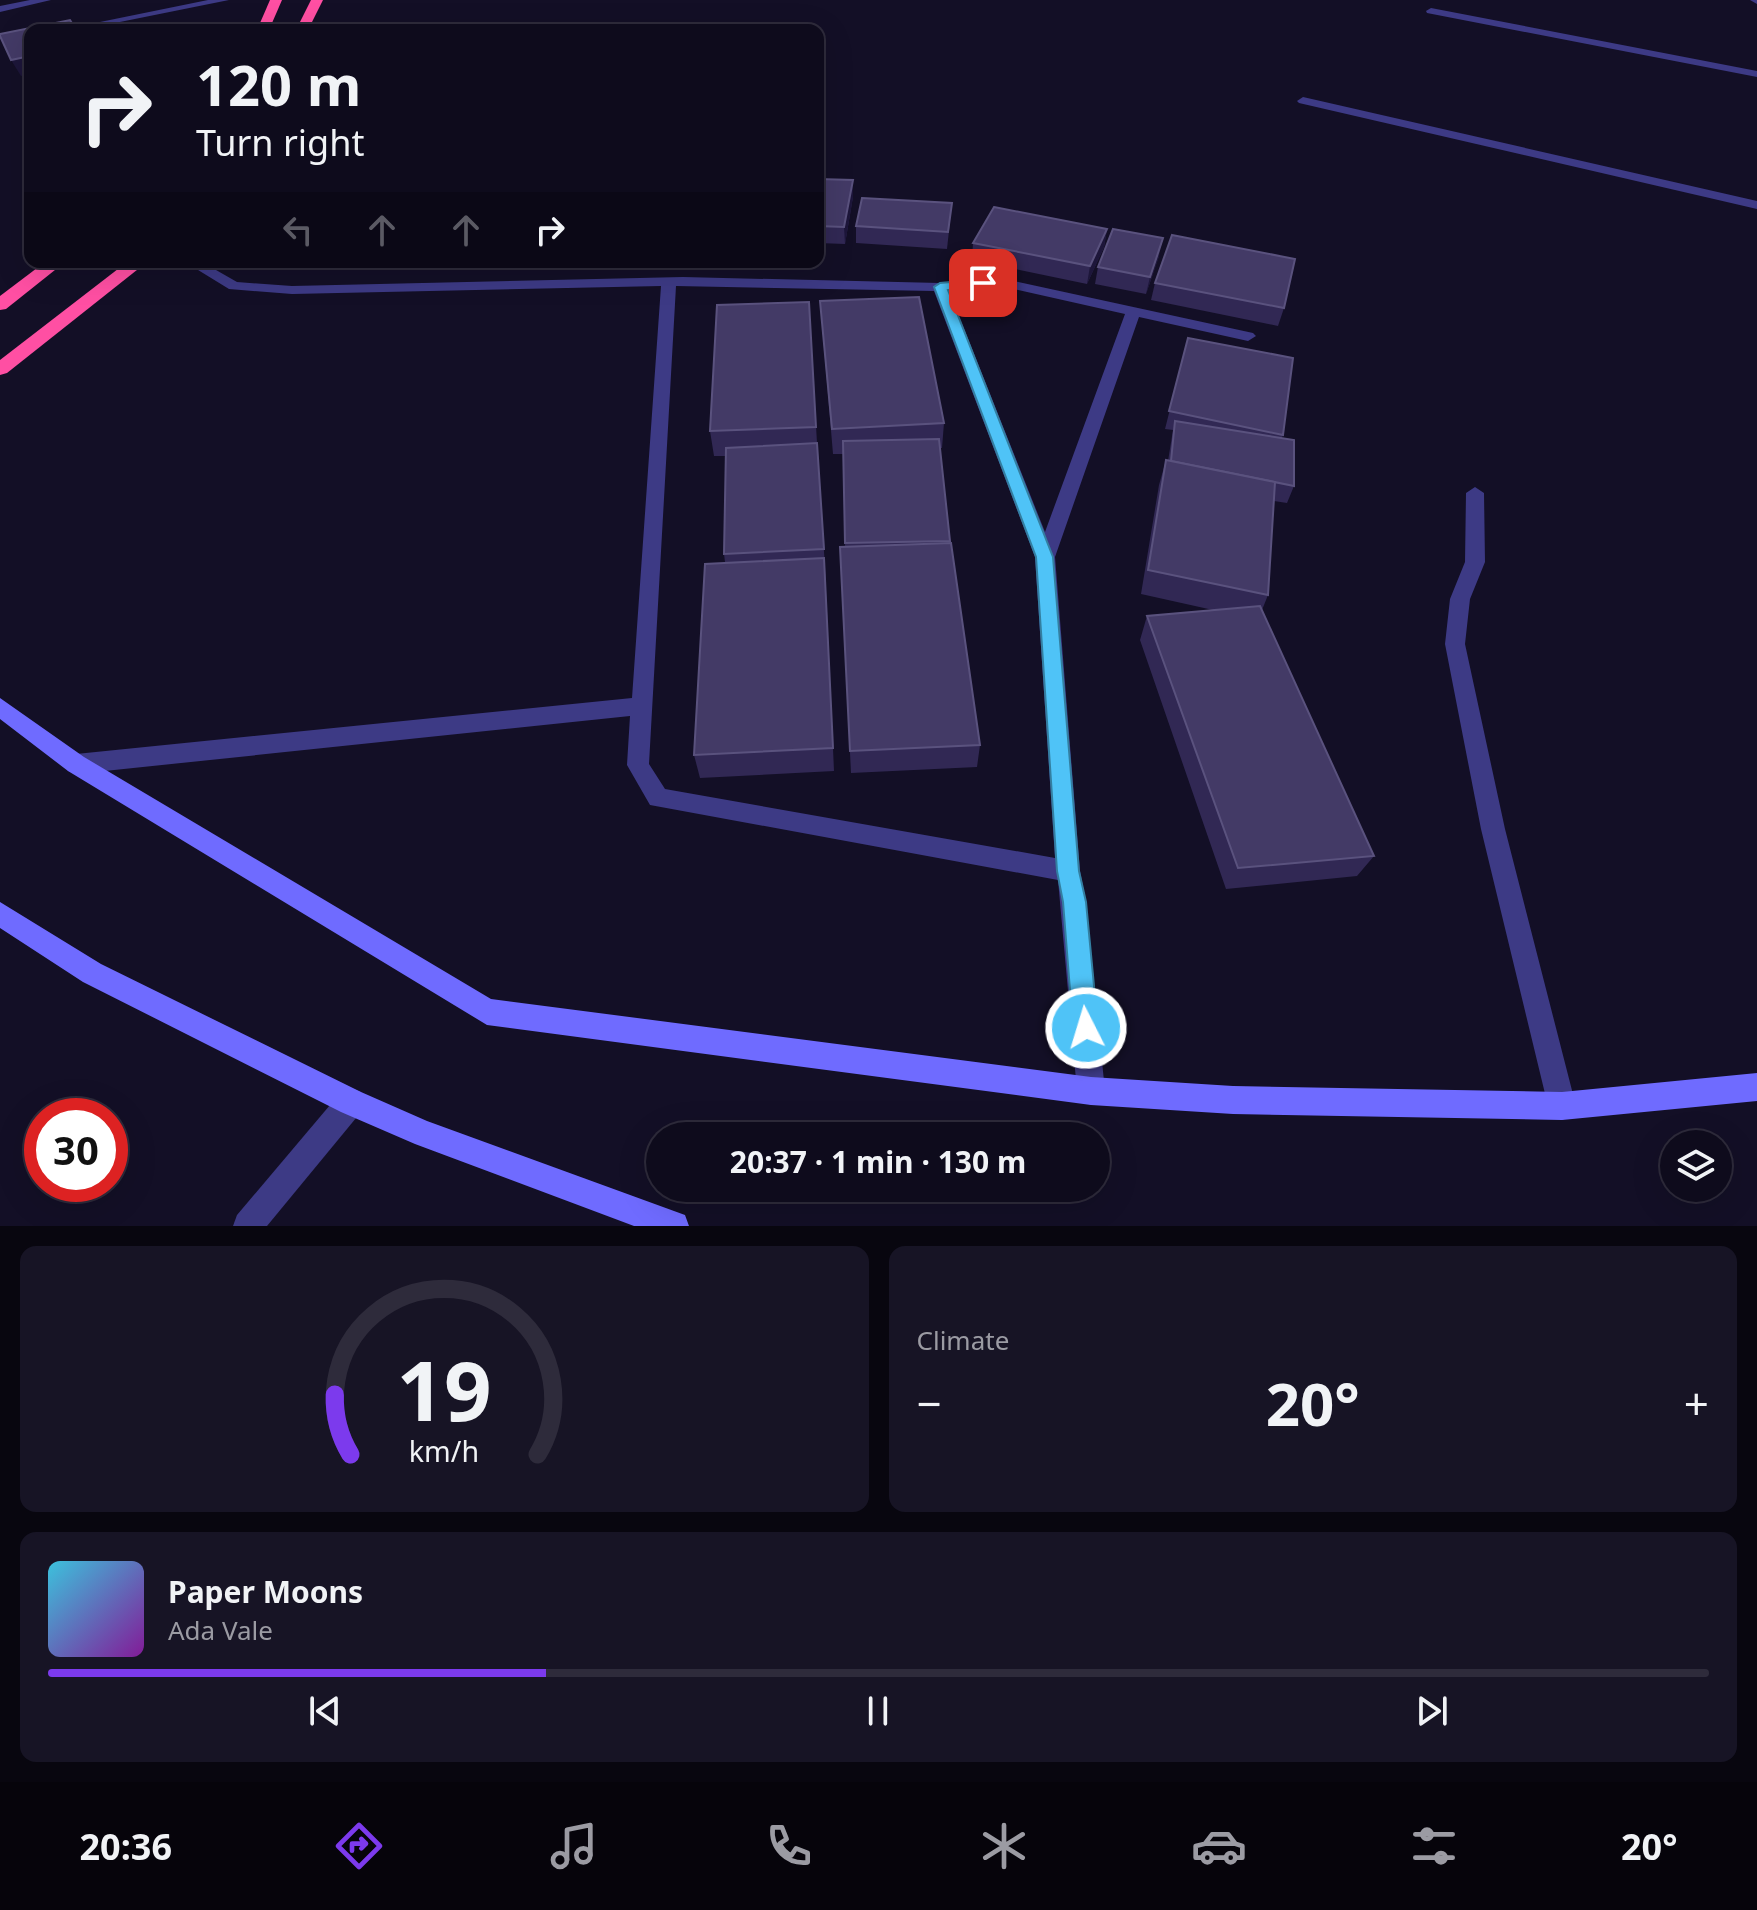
<!DOCTYPE html>
<meta charset="utf-8">
<style>
body{margin:0;font-family:"Noto Sans",sans-serif;background:#171425;color:#f1f3f6;height:100vh;display:flex;flex-direction:column;font-size:30px;white-space:nowrap}
*{box-sizing:border-box;margin:0}
p{font-size:26px;color:#9b9ba3}
.icon{flex:none;width:44px;height:44px;fill:none;stroke:currentColor;stroke-width:2;stroke-linecap:round;stroke-linejoin:round}
.map{position:relative;height:1226px;overflow:hidden}
.side{display:flex;flex-direction:column;gap:20px;padding:20px;background:#08060f;flex:1}
.side>*{flex:none}
.hud{position:absolute;left:24px;top:24px;width:800px;height:244px;border-radius:16px;box-shadow:0 8px 32px #0002,0 0 0 2px #2e2b3b;background:#0e0b1c;color:#f1f3f6;overflow:hidden}
.buttons{position:absolute;left:1660px;top:1130px;display:grid;gap:16px}
.buttons a{display:grid;place-items:center;width:72px;height:72px;border-radius:50%;background:#0e0b1c;box-shadow:0 8px 32px #0002,0 0 0 2px #2e2b3b;font-size:40px}
.speed{position:absolute;left:24px;top:1098px;display:flex;gap:16px;font-size:40px;font-weight:700;text-align:center}
.speed>*{display:grid;place-content:center;width:104px;height:104px;border-radius:50%;background:#0e0b1c;box-shadow:0 8px 32px #0002,0 0 0 2px #2e2b3b;line-height:1}
.speed .limit{border:12px solid #d22;background:#fff;color:#111}
.pin{position:absolute;display:grid;place-items:center;width:68px;height:68px;color:#fff;margin:-34px;border-radius:16px;box-shadow:0 4px 12px #0006}
.me{position:absolute;width:88px;margin:-44px;rotate:355deg;stroke-linejoin:round;filter:drop-shadow(0 0 6px #0008)}
.turn{display:flex;align-items:center;gap:28px;height:168px;padding:0 40px;font-size:36px}
.turn .icon{width:104px;height:104px;stroke-width:2.5}
.turn b{display:block;font-size:56px;line-height:68px}
.lanes{display:flex;align-items:center;height:76px;padding:0 40px;background:#0003;justify-content:center;gap:40px;direction:ltr}
.lanes .off{opacity:.35}
.big{font-size:60px;font-weight:700;line-height:1.1}
.side .card{flex:1;display:flex;flex-direction:column;justify-content:center;gap:12px;min-width:0;padding:0 28px;border-radius:16px;background:#171425}
.side .dial{align-items:center;gap:0}
.dial svg{height:208px;overflow:visible;fill:none;stroke:#2e2b3b;stroke-width:7;stroke-linecap:round;text-anchor:middle}
.dial text{fill:#f1f3f6;stroke:none}
.song{display:flex;align-items:center;gap:24px}
.cover{width:96px;height:96px;border-radius:12px;background:linear-gradient(135deg,hsl(190 70% 55%),hsl(290 70% 35%))}
.played{height:8px;border-radius:4px;background:linear-gradient(90deg,#7c3aed 30%,#2e2b3b 30%)}
.keys{display:flex;justify-content:space-around;direction:ltr}
.heat{display:flex;justify-content:space-between;align-items:center;font-size:44px;direction:ltr}
.side .tiles{flex:1;display:grid;gap:20px;grid-template-columns:1fr 1fr}
.card:last-child{grid-column:span 2}
.trip{position:absolute;left:646px;top:1122px;width:464px;height:80px;border-radius:40px;background:#0e0b1c;box-shadow:0 8px 32px #0002,0 0 0 2px #2e2b3b;font-weight:700;line-height:80px;text-align:center}
.tab-bar{display:flex;height:128px;justify-content:space-around;align-items:center;background:#06040b;color:#9b9ba3}
.tab-bar .icon{width:56px;height:56px}
.tab-bar .current{color:#7c3aed}
.tab-bar b{font-size:36px;color:#f1f3f6}
.map>svg:first-child{display:block}
</style>
<div class="map">
<svg width="1757" height="1226" viewBox="0 0 1757 1226">
<rect width="100%" height="100%" fill="#130f26"/>
<g fill="none" stroke-linecap="round" stroke-linejoin="round">
<!-- lane -->
<g fill="#3d3a85" fill-rule="evenodd">
<polygon points="30,0 51,0 0,12 0,6"/>
<polygon points="208,0 229,0 105,25 100,22"/>
</g>
<!-- street -->
<g fill="#3d3a85" fill-rule="evenodd">
<polygon points="1750,0 1757,0 1757,4"/>
<polygon points="1431,8 1757,71 1757,77 1427,13 1426,11"/>
<polygon points="1303,97 1757,201 1757,209 1299,103 1297,101"/>
<path d="M 185,262 L 202,262 L 237,282 L 292,286 L 683,277 L 940,283 L 1000,278 L 1253,333 L 1256,336 L 1248,341 L 1139,317 L 1055,557 L 1080,871 L 1086,902 L 1105,1091 L 1101,1101 L 1091,1105 L 1081,1101 L 1077,1091 L 1058,880 L 650,805 L 627,765 L 630,716 L 76,774 L 68,771 L 65,764 L 68,757 L 76,754 L 632,698 L 661,286 L 292,294 L 229,289 ZM 676,286 L 934,291 L 1035,557 L 1055,858 L 665,789 L 649,764 ZM 1000,286 L 1125,314 L 1045,532 L 949,291 Z"/>
<polygon points="1475,487 1484,493 1485,562 1470,599 1465,644 1505,829 1576,1106 1572,1116 1562,1120 1552,1116 1548,1106 1481,829 1445,644 1450,599 1465,562 1466,493"/>
<polygon points="351,1088 361,1092 365,1102 361,1112 267,1226 233,1226 237,1215 341,1092"/>
</g>
<!-- secondary -->
<g fill="#6f6bff" fill-rule="evenodd">
<polygon points="0,698 84,757 491,999 1091,1077 1233,1086 1562,1092 1757,1073 1757,1101 1562,1120 1233,1114 1091,1105 487,1025 68,771 0,719"/>
<polygon points="0,902 101,964 361,1092 427,1121 674,1211 685,1215 689,1226 634,1226 415,1144 341,1112 83,982 0,928"/>
</g>
<!-- highway -->
<g fill="#ff4fa3" fill-rule="evenodd">
<polygon points="270,0 282,0 269,30 257,30"/>
<polygon points="311,0 323,0 308,30 296,30"/>
<polygon points="45,262 65,262 6,309 0,310 0,296"/>
<polygon points="127,262 147,262 7,373 0,375 0,360"/>
</g>
</g>
<!-- wall -->
<g fill="#312854">
<polygon points="818,179 853,180 853,197 845,244 818,243"/>
<polygon points="952,203 947,249 856,243 856,226"/>
<polygon points="1107,229 1104,247 1087,284 972,260 973,243"/>
<polygon points="1159,256 1146,294 1095,284 1098,267"/>
<polygon points="1155,283 1284,308 1278,326 1151,300"/>
<polygon points="820,301 944,423 942,448 940,448 950,543 980,745 977,767 851,773 840,547 845,547 843,454 833,454"/>
<polygon points="809,302 817,443 825,567 834,771 700,778 694,755 725,562 724,554 726,456 714,456 710,431"/>
<polygon points="1188,338 1283,435 1282,438 1294,486 1287,503 1274,501 1268,595 1262,610 1374,856 1357,876 1226,889 1140,640 1147,616 1213,610 1141,594 1159,485 1166,460 1168,461 1173,430 1165,429"/>
</g>
<!-- shaded-wall -->
<g fill="#1d163a">
<polygon points="30,56 30,74 21,76 11,60"/>
<polygon points="853,180 853,197 845,244 844,227"/>
<polygon points="1107,229 1104,247 1087,284 1090,266"/>
<polygon points="1163,238 1159,256 1146,294 1150,277"/>
</g>
<!-- building -->
<g fill="#433a66" stroke="#5a527e" stroke-width="2">
<polygon points="70,20 76,30 30,30 30,56 11,60 0,36 0,34"/>
<polygon points="818,179 853,180 844,227 818,226"/>
<polygon points="862,198 952,203 948,232 856,226"/>
<polygon points="994,207 1107,229 1090,266 973,243"/>
<polygon points="1113,229 1163,238 1150,277 1098,267"/>
<polygon points="1172,235 1295,259 1284,308 1155,283"/>
<polygon points="919,297 944,423 832,429 820,301"/>
<polygon points="809,302 816,427 710,431 717,305"/>
<polygon points="1188,338 1293,358 1283,435 1169,411"/>
<polygon points="1175,421 1294,440 1294,486 1171,461"/>
<polygon points="939,439 950,541 845,543 843,441"/>
<polygon points="817,443 824,549 724,554 726,448"/>
<polygon points="1166,460 1275,482 1268,595 1148,570"/>
<polygon points="951,543 980,745 850,751 840,547"/>
<polygon points="824,558 833,748 694,755 705,564"/>
<polygon points="1260,606 1374,856 1238,868 1147,616"/>
</g>
<!-- route -->
<polygon fill="#4fc3f7" stroke="#337fa1" stroke-width="2" points="983,279 988,280 988,285 948,290 1053,557 1079,871 1086,902 1098,1028 1094,1037 1086,1040 1077,1037 1073,1028 1063,902 1057,871 1036,557 934,287 940,283"/>
</svg>
<div class="buttons">
<a><svg class="icon" aria-label="layers" viewBox="0 0 24 24"><path d="M12 4l9 5-9 5-9-5zM3 14l9 5 9-5"/></svg></a>
</div>
<div class="speed"><div class="limit">30</div></div>
<div class="pin" style="left:983px;top:283px;background:#d93025"><svg class="icon" aria-label="arrive" viewBox="0 0 24 24"><path d="M6 21V4h12l-3 4 3 4H6"/></svg></div>
<svg class="me" style="left:1086px;top:1028px" viewBox="-20 -20 40 40"><circle r="17" fill="#4fc3f7" stroke="#fff" stroke-width="3"/><path d="M0-11L8 9 0 5-8 9z" fill="#fff"/></svg>
<div class="trip">20:37 · 1 min · 130 m</div>
<div class="hud">
<div class="turn"><svg class="icon" aria-label="right" viewBox="0 0 24 24"><path d="M7 20v-9h11M14 6l5 5-5 5"/></svg><div><b>120 m</b>Turn right</div></div>
<div class="lanes"><svg class="icon off" aria-label="left" viewBox="0 0 24 24"><path d="M17 20v-9H6M10 6l-5 5 5 5"/></svg><svg class="icon off" aria-label="ahead" viewBox="0 0 24 24"><path d="M12 20V5M6 11l6-6 6 6"/></svg><svg class="icon off" aria-label="ahead" viewBox="0 0 24 24"><path d="M12 20V5M6 11l6-6 6 6"/></svg><svg class="icon" aria-label="right" viewBox="0 0 24 24"><path d="M7 20v-9h11M14 6l5 5-5 5"/></svg></div>
</div>
</div>
<section class="side">
<div class="tiles">
<div class="card dial"><svg viewBox="0 0 100 80">
<path d="M14 69A42 42 0 1 1 86 69"/>
<path d="M14 69A42 42 0 0 1 8 46" stroke="#7c3aed"/>
<text x="50" y="56" font-size="32" font-weight="700">19</text>
<text x="50" y="72" font-size="11">km/h</text>
</svg></div>
<div class="card"><p>Climate</p>
<div class="heat"><a>−</a><b class="big">20°</b><a>+</a></div>
</div>
<div class="card">
<div class="song"><i class="cover"></i><div><b>Paper Moons</b><p>Ada Vale</p></div></div>
<div class="played"></div>
<div class="keys"><svg class="icon" aria-label="previous" viewBox="0 0 24 24"><path d="M18 5L8 12l10 7zM5 5v14"/></svg><svg class="icon" aria-label="pause" viewBox="0 0 24 24"><path d="M8 5v14M16 5v14"/></svg><svg class="icon" aria-label="next" viewBox="0 0 24 24"><path d="M6 5l10 7-10 7zM19 5v14"/></svg></div>
</div>
</div>
</section>
<nav class="tab-bar">
<b>20:36</b>
<svg class="icon current" aria-label="directions" viewBox="0 0 24 24"><path d="M12 3l9 9-9 9-9-9zM9 14v-3h6M13 9l2 2-2 2"/></svg>
<svg class="icon" aria-label="music" viewBox="0 0 24 24"><path d="M9 18V5l10-2v13"/><circle cx="6" cy="18" r="3"/><circle cx="16" cy="16" r="3"/></svg>
<svg class="icon" aria-label="phone" viewBox="0 0 24 24"><path d="M5 4h4l2 5-3 2q2 4 5 5l2-3 5 2v4C11 20 4 13 5 4z"/></svg>
<svg class="icon" aria-label="climate" viewBox="0 0 24 24"><path d="M12 3v18M4 7l16 10M4 17L20 7"/></svg>
<svg class="icon" aria-label="car" viewBox="0 0 24 24"><path d="M5 17H2v-5l4-1 3-4h7l3 4 3 1v5h-3M9 17h6M6 11h13"/><circle cx="7" cy="17" r="2"/><circle cx="17" cy="17" r="2"/></svg>
<svg class="icon" aria-label="filters" viewBox="0 0 24 24"><path d="M4 7h16M4 17h16"/><circle cx="9" cy="7" r="2"/><circle cx="15" cy="17" r="2"/></svg>
<b>20°</b>
</nav>
